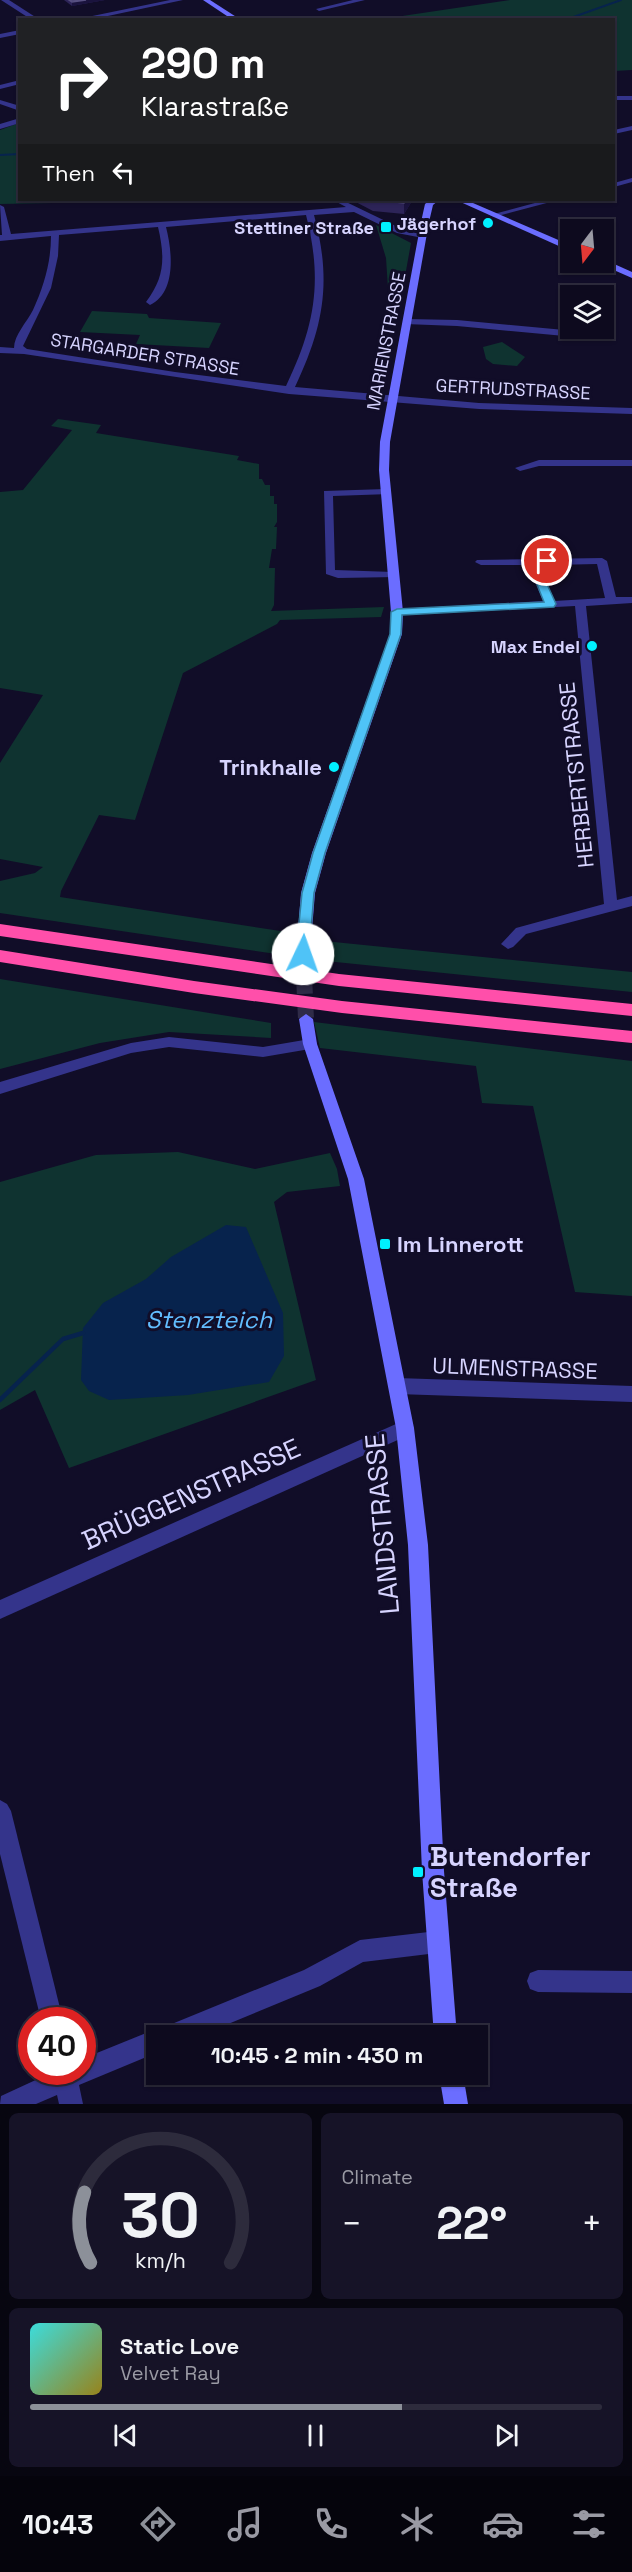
<!DOCTYPE html>
<meta charset="utf-8">
<style>
body{margin:0;font-family:"Space Grotesk",sans-serif;background:#161327;color:#f1f3f6;height:100vh;display:flex;flex-direction:column;font-size:22px;white-space:nowrap}
*{box-sizing:border-box;margin:0}
p{font-size:20px;color:#9a9aa4}
.icon{flex:none;width:33px;height:33px;fill:none;stroke:currentColor;stroke-width:2;stroke-linecap:round;stroke-linejoin:round}
.map{position:relative;height:2104px;overflow:hidden}
.drawer{display:flex;flex-direction:column;gap:9px;padding:9px;background:#070610;flex:1}
.drawer>*{flex:none}
.hud{position:absolute;left:18px;top:18px;width:597px;height:183px;border-radius:0px;box-shadow:0 2px 4px #0004,0 0 0 2px #2d2b3c;background:#202124;color:#fff;overflow:hidden}
.needle{width:39px;rotate:196deg}
.buttons{position:absolute;left:560px;top:219px;display:grid;gap:12px}
.buttons a{display:grid;place-items:center;width:54px;height:54px;border-radius:0px;background:#0d0a1e;box-shadow:0 2px 4px #0004,0 0 0 2px #2d2b3c;font-size:30px}
.speed{position:absolute;left:18px;top:2007px;display:flex;gap:12px;font-size:30px;font-weight:700;text-align:center}
.speed>*{display:grid;place-content:center;width:78px;height:78px;border-radius:50%;background:#0d0a1e;box-shadow:0 2px 4px #0004,0 0 0 2px #2d2b3c;line-height:1}
.speed .limit{border:9px solid #d22;background:#fff;color:#111}
.pin{position:absolute;display:grid;place-items:center;width:51px;height:51px;color:#fff;margin:-26px;border:3px solid #fff;border-radius:50%;box-shadow:0 2px 6px #0007}
.me{position:absolute;width:66px;margin:-33px;rotate:3deg;stroke-linejoin:round;filter:drop-shadow(0 0 4px #0008)}
.turn{display:flex;align-items:center;gap:21px;height:126px;padding:0 24px;font-size:27px}
.turn .icon{width:78px;height:78px;stroke-width:2.5}
.turn b{display:block;font-size:42px;line-height:51px}
.then{display:flex;align-items:center;height:57px;padding:0 24px;background:#0003;gap:12px;font-size:22px}
.big{font-size:45px;font-weight:700;line-height:1.1}
.drawer .widget{flex:1;display:flex;flex-direction:column;justify-content:center;gap:9px;min-width:0;padding:0 21px;border-radius:9px;background:#161327}
.drawer .dial{align-items:center;gap:0}
.dial svg{height:156px;overflow:visible;fill:none;stroke:#2d2b3c;stroke-width:7;stroke-linecap:round;text-anchor:middle}
.dial text{fill:#f1f3f6;stroke:none}
.song{display:flex;align-items:center;gap:18px}
.cover{width:72px;height:72px;border-radius:9px;background:linear-gradient(135deg,hsl(180 70% 55%),hsl(50 70% 35%))}
.played{height:6px;border-radius:3px;background:linear-gradient(90deg,#8c9099 65%,#2d2b3c 65%)}
.keys{display:flex;justify-content:space-around;direction:ltr}
.heat{display:flex;justify-content:space-between;align-items:center;font-size:33px;direction:ltr}
.drawer .tiles{flex:1;display:grid;gap:9px;grid-template-columns:1fr 1fr}
.widget:last-child{grid-column:span 2}
.trip{position:absolute;left:146px;top:2025px;width:342px;height:60px;border-radius:0px;background:#0d0a1e;box-shadow:0 2px 4px #0004,0 0 0 2px #2d2b3c;font-weight:700;line-height:60px;text-align:center}
.dock{display:flex;height:96px;justify-content:space-around;align-items:center;background:#05040c;color:#9a9aa4}
.dock .icon{width:42px;height:42px}
.dock .current{color:#8c9099}
.dock b{font-size:27px;color:#f1f3f6}
.map>svg:first-child{display:block}
</style>
<div class="map">
<svg width="632" height="2104" viewBox="0 0 632 2104">
<rect width="100%" height="100%" fill="#110d28"/>
<!-- green -->
<g fill="#0f3330">
<polygon points="510,0 632,0 632,70 614,71 614,20 382,19"/>
<polygon points="19,123 20,200 81,200 53,203 0,204 0,130"/>
<polygon points="376,225 411,243 400,304 389,304 386,258"/>
<polygon points="92,311 147,314 149,318 221,323 209,348 136,344 140,335 80,332"/>
<polygon points="502,342 525,357 517,366 493,364 486,359 483,347"/>
<polygon points="58,419 101,425 96,433 239,456 237,460 259,464 259,479 262,479 265,485 270,485 270,496 274,496 274,504 277,504 277,522 274,527 277,527 276,549 272,549 269,568 275,568 274,605 271,611 384,607 381,617 280,620 277,624 183,673 135,820 99,815 61,891 60,897 287,932 283,955 0,913 0,881 35,873 43,867 0,859 0,763 43,695 0,688 0,492 23,490 72,430 51,426"/>
<polygon points="324,941 632,972 632,992 316,960"/>
<polygon points="0,979 271,1023 271,1038 169,1032 100,1043 0,1069"/>
<polygon points="314,1022 632,1061 632,1296 575,1292 533,1106 482,1103 476,1066 320,1048"/>
<polygon points="178,1152 255,1169 330,1153 337,1169 340,1186 287,1192 274,1202 316,1380 69,1468 35,1390 0,1410 0,1182 96,1155"/>
</g>
<!-- water -->
<polygon fill="#07234d" points="226,1225 246,1227 283,1313 284,1356 269,1382 188,1395 109,1400 89,1391 81,1380 83,1328 103,1303 146,1279 171,1257"/>
<g fill="none" stroke-linecap="round" stroke-linejoin="round">
<!-- stream-far1 -->
<g stroke="#07234d" stroke-width="2">
<polyline points="565,20 621,0"/>
<polyline points="0,155 20,154"/>
</g>
<!-- stream -->
<polyline stroke="#07234d" stroke-width="4.5" points="0,1400 63,1339 83,1333"/>
<!-- secondary-tunnel -->
<polyline stroke="#2f2b48" stroke-width="16" stroke-dasharray="16 8" stroke-linecap="butt" points="303,954 306,1019"/>
<!-- street -->
<g fill="#34348b" fill-rule="evenodd">
<polygon points="1,0 9,0 40,20 32,20"/>
<polygon points="170,0 183,0 89,20 73,20"/>
<polygon points="353,0 365,0 319,11 316,9"/>
<polygon points="20,30 20,34 0,38 0,34"/>
<polygon points="20,80 20,84 0,89 0,85"/>
<rect x="614" y="96" width="18" height="4"/>
<polygon points="0,100 20,106 20,111 0,104"/>
<polygon points="20,118 20,123 0,129 0,124"/>
<polygon points="632,126 632,130 614,134 614,130"/>
<polygon points="632,178 632,182 614,187 614,183"/>
<path d="M 333,200 L 342,200 L 402,229 L 427,235 L 423,238 L 397,233 L 354,212 L 314,215 C 332,281 324,326 295,387 L 479,403 L 632,408 L 632,414 L 479,409 L 289,394 L 24,354 L 0,353 L 0,347 L 14,348 C 14,335 27,322 33,310 C 44,286 51,262 51,236 L 0,241 L 0,235 L 2,235 L 0,205 L 4,207 L 11,234 L 346,207 ZM 306,215 C 323,281 315,326 286,386 L 175,372 L 27,349 L 23,346 L 51,288 L 58,256 L 59,235 L 158,227 C 165,257 165,277 146,302 L 150,305 C 177,292 172,250 166,227 Z"/>
<polygon points="546,200 558,200 494,217 490,215"/>
<polygon points="408,319 457,320 586,332 604,330 609,333 586,338 457,326 405,324 405,320"/>
<polygon points="539,460 632,460 632,466 539,466 520,471 515,468"/>
<polygon points="386,489 391,492 390,494 333,496 335,570 393,572 399,575 397,577 338,578 326,574 324,491"/>
<path d="M 602,558 L 607,561 L 616,597 L 632,597 L 632,603 L 586,606 L 617,900 L 632,896 L 632,906 L 526,934 L 513,947 L 508,949 L 501,944 L 516,928 L 604,904 L 575,606 L 397,615 L 391,612 L 397,609 L 543,601 L 535,582 L 540,565 L 481,565 L 475,562 L 477,560 ZM 597,564 L 605,598 L 554,601 L 547,582 L 552,565 Z"/>
<polygon points="169,1037 263,1047 310,1039 315,1040 317,1044 315,1048 310,1049 263,1057 169,1047 131,1053 0,1094 0,1082 131,1043"/>
<polygon points="397,1378 632,1386 632,1402 397,1394 391,1391 388,1386 391,1381"/>
<polygon points="405,1420 411,1422 414,1428 411,1434 0,1619 0,1600"/>
<polygon points="0,1800 7,1804 11,1811 63,2020 41,2020 0,1854"/>
<polygon points="437,1931 445,1934 448,1942 445,1950 437,1953 363,1962 320,1986 199,2036 156,2036 156,2053 79,2085 83,2104 59,2104 57,2095 36,2104 0,2104 1,2096 53,2072 82,2072 82,2059 156,2029 160,2031 162,2028 304,1970 360,1940"/>
<polygon points="538,1970 632,1971 632,1993 538,1992 530,1989 527,1981 530,1973"/>
</g>
<!-- secondary -->
<g fill="#6b6dff" fill-rule="evenodd">
<polygon points="203,0 210,0 241,20 233,20"/>
<polygon points="430,200 439,200 433,205 429,222 390,442 389,470 403,612 402,634 326,853 315,893 310,954 303,959 296,954 301,893 312,853 390,634 391,612 379,470 380,442 421,222 425,204"/>
<polygon points="456,200 466,200 570,245 570,251"/>
<polygon points="603,259 632,272 632,278 600,264"/>
<polygon points="306,1014 313,1019 317,1044 364,1179 414,1428 428,1545 444,1871 457,2036 434,2036 422,1871 408,1545 396,1428 348,1179 303,1044 299,1019"/>
<polygon points="439,2074 463,2074 468,2104 444,2104"/>
</g>
<!-- highway -->
<g fill="#ff4faa" fill-rule="evenodd">
<polygon points="0,924 339,974 632,1004 632,1016 339,986 0,936"/>
<polygon points="0,950 194,981 342,1001 632,1031 632,1043 342,1013 194,993 0,962"/>
</g>
</g>
<!-- wall -->
<g fill="#2d2458">
<polygon points="64,0 105,0 72,6"/>
<polygon points="352,200 412,200 412,201 404,214 373,211"/>
</g>
<!-- shaded-wall -->
<g fill="#1a133d">
<polygon points="86,0 105,0 72,6 72,2"/>
<polygon points="406,200 412,200 412,201 404,214 404,203"/>
</g>
<!-- building -->
<g fill="#3f376a" stroke="#575081" stroke-width="1.5">
<polygon points="69,0 86,0 72,2"/>
<polygon points="376,200 406,200 404,203"/>
</g>
<!-- route -->
<polygon fill="#4fc3f7" stroke="#337fa1" stroke-width="1.5" points="547,558 552,561 546,582 556,604 554,607 402,615 401,634 325,853 314,893 309,954 307,957 298,957 296,954 302,893 313,853 390,634 391,612 397,609 544,602 536,582 542,561"/>
<!-- markers -->
<g fill="#00f0ff" stroke="#110d28" stroke-width="2">
<circle cx="488" cy="223" r="6"/>
<rect x="380" y="221" width="12" height="12" rx="3"/>
<circle cx="592" cy="646" r="6"/>
<circle cx="334" cy="767" r="6"/>
<rect x="379" y="1238" width="12" height="12" rx="3"/>
<rect x="412" y="1866" width="12" height="12" rx="3"/>
</g>
<g text-anchor="middle" dominant-baseline="central" stroke-width="6" stroke-linejoin="round" paint-order="stroke">
<!-- far-poi labels -->
<g font-size="18" font-weight="bold" fill="#d7d4ff" stroke="#110d28" text-anchor="end">
<text x="476" y="223">Jägerhof</text>
<text x="374" y="227">Stettiner Straße</text>
<text x="580" y="646">Max Endel</text>
</g>
<!-- far-street labels -->
<g font-size="18" fill="#d7d4ff" stroke="#110d28">
<text transform="translate(386 341) rotate(-79)">MARIENSTRASSE</text>
<text transform="translate(145 354) rotate(9)">STARGARDER STRASSE</text>
<text transform="translate(513 389) rotate(3)">GERTRUDSTRASSE</text>
</g>
<!-- poi labels -->
<g font-size="22" font-weight="bold" fill="#d7d4ff" stroke="#110d28" text-anchor="end">
<text x="322" y="767">Trinkhalle</text>
<text x="397" y="1244" text-anchor="start">Im Linnerott</text>
</g>
<!-- street labels -->
<g font-size="22" fill="#d7d4ff" stroke="#110d28">
<text transform="translate(576 775) rotate(-96)">HERBERTSTRASSE</text>
<text transform="translate(515 1368) rotate(2)">ULMENSTRASSE</text>
</g>
<!-- water labels -->
<g font-size="24" font-style="italic" fill="#62bdff" stroke="#110d28">
<text x="209" y="1319">Stenzteich</text>
</g>
<!-- near-street labels -->
<g font-size="27" fill="#d7d4ff" stroke="#110d28">
<text transform="translate(191 1494) rotate(-24)">BRÜGGENSTRASSE</text>
<text transform="translate(382 1524) rotate(-95)">LANDSTRASSE</text>
</g>
<!-- near-poi labels -->
<g font-size="27" font-weight="bold" fill="#d7d4ff" stroke="#110d28" text-anchor="start">
<text x="430" y="1856">Butendorfer<tspan x="430" dy="31">Straße</tspan></text>
</g>
</g>
</svg>
<div class="buttons">
<a><svg class="needle" viewBox="-14 -14 28 28"><path d="M0-13l5 13h-10z" fill="#e53935"/><path d="M0 13l5-13h-10z" fill="#9a9aa4"/></svg></a>
<a><svg class="icon" aria-label="layers" viewBox="0 0 24 24"><path d="M12 4l9 5-9 5-9-5zM3 14l9 5 9-5"/></svg></a>
</div>
<div class="speed"><div class="limit">40</div></div>
<div class="pin" style="left:547px;top:561px;background:#d93025"><svg class="icon" aria-label="arrive" viewBox="0 0 24 24"><path d="M6 21V4h12l-3 4 3 4H6"/></svg></div>
<svg class="me" style="left:303px;top:954px" viewBox="-20 -20 40 40"><circle r="19" fill="#fff"/><path d="M0-13L10 11 0 6-10 11z" fill="#4fc3f7"/></svg>
<div class="trip">10:45 · 2 min · 430 m</div>
<div class="hud">
<div class="turn"><svg class="icon" aria-label="right" viewBox="0 0 24 24"><path d="M7 20v-9h11M14 6l5 5-5 5"/></svg><div><b>290 m</b>Klarastraße</div></div>
<div class="then">Then<svg class="icon" aria-label="left" viewBox="0 0 24 24"><path d="M17 20v-9H6M10 6l-5 5 5 5"/></svg></div>
</div>
</div>
<section class="drawer">
<div class="tiles">
<div class="widget dial"><svg viewBox="0 0 100 80">
<path d="M14 69A42 42 0 1 1 86 69"/>
<path d="M14 69A42 42 0 0 1 11 33" stroke="#8c9099"/>
<text x="50" y="56" font-size="32" font-weight="700">30</text>
<text x="50" y="72" font-size="11">km/h</text>
</svg></div>
<div class="widget"><p>Climate</p>
<div class="heat"><a>−</a><b class="big">22°</b><a>+</a></div>
</div>
<div class="widget">
<div class="song"><i class="cover"></i><div><b>Static Love</b><p>Velvet Ray</p></div></div>
<div class="played"></div>
<div class="keys"><svg class="icon" aria-label="previous" viewBox="0 0 24 24"><path d="M18 5L8 12l10 7zM5 5v14"/></svg><svg class="icon" aria-label="pause" viewBox="0 0 24 24"><path d="M8 5v14M16 5v14"/></svg><svg class="icon" aria-label="next" viewBox="0 0 24 24"><path d="M6 5l10 7-10 7zM19 5v14"/></svg></div>
</div>
</div>
</section>
<nav class="dock">
<b>10:43</b>
<svg class="icon current" aria-label="directions" viewBox="0 0 24 24"><path d="M12 3l9 9-9 9-9-9zM9 14v-3h6M13 9l2 2-2 2"/></svg>
<svg class="icon" aria-label="music" viewBox="0 0 24 24"><path d="M9 18V5l10-2v13"/><circle cx="6" cy="18" r="3"/><circle cx="16" cy="16" r="3"/></svg>
<svg class="icon" aria-label="phone" viewBox="0 0 24 24"><path d="M5 4h4l2 5-3 2q2 4 5 5l2-3 5 2v4C11 20 4 13 5 4z"/></svg>
<svg class="icon" aria-label="climate" viewBox="0 0 24 24"><path d="M12 3v18M4 7l16 10M4 17L20 7"/></svg>
<svg class="icon" aria-label="car" viewBox="0 0 24 24"><path d="M5 17H2v-5l4-1 3-4h7l3 4 3 1v5h-3M9 17h6M6 11h13"/><circle cx="7" cy="17" r="2"/><circle cx="17" cy="17" r="2"/></svg>
<svg class="icon" aria-label="filters" viewBox="0 0 24 24"><path d="M4 7h16M4 17h16"/><circle cx="9" cy="7" r="2"/><circle cx="15" cy="17" r="2"/></svg>
</nav>
